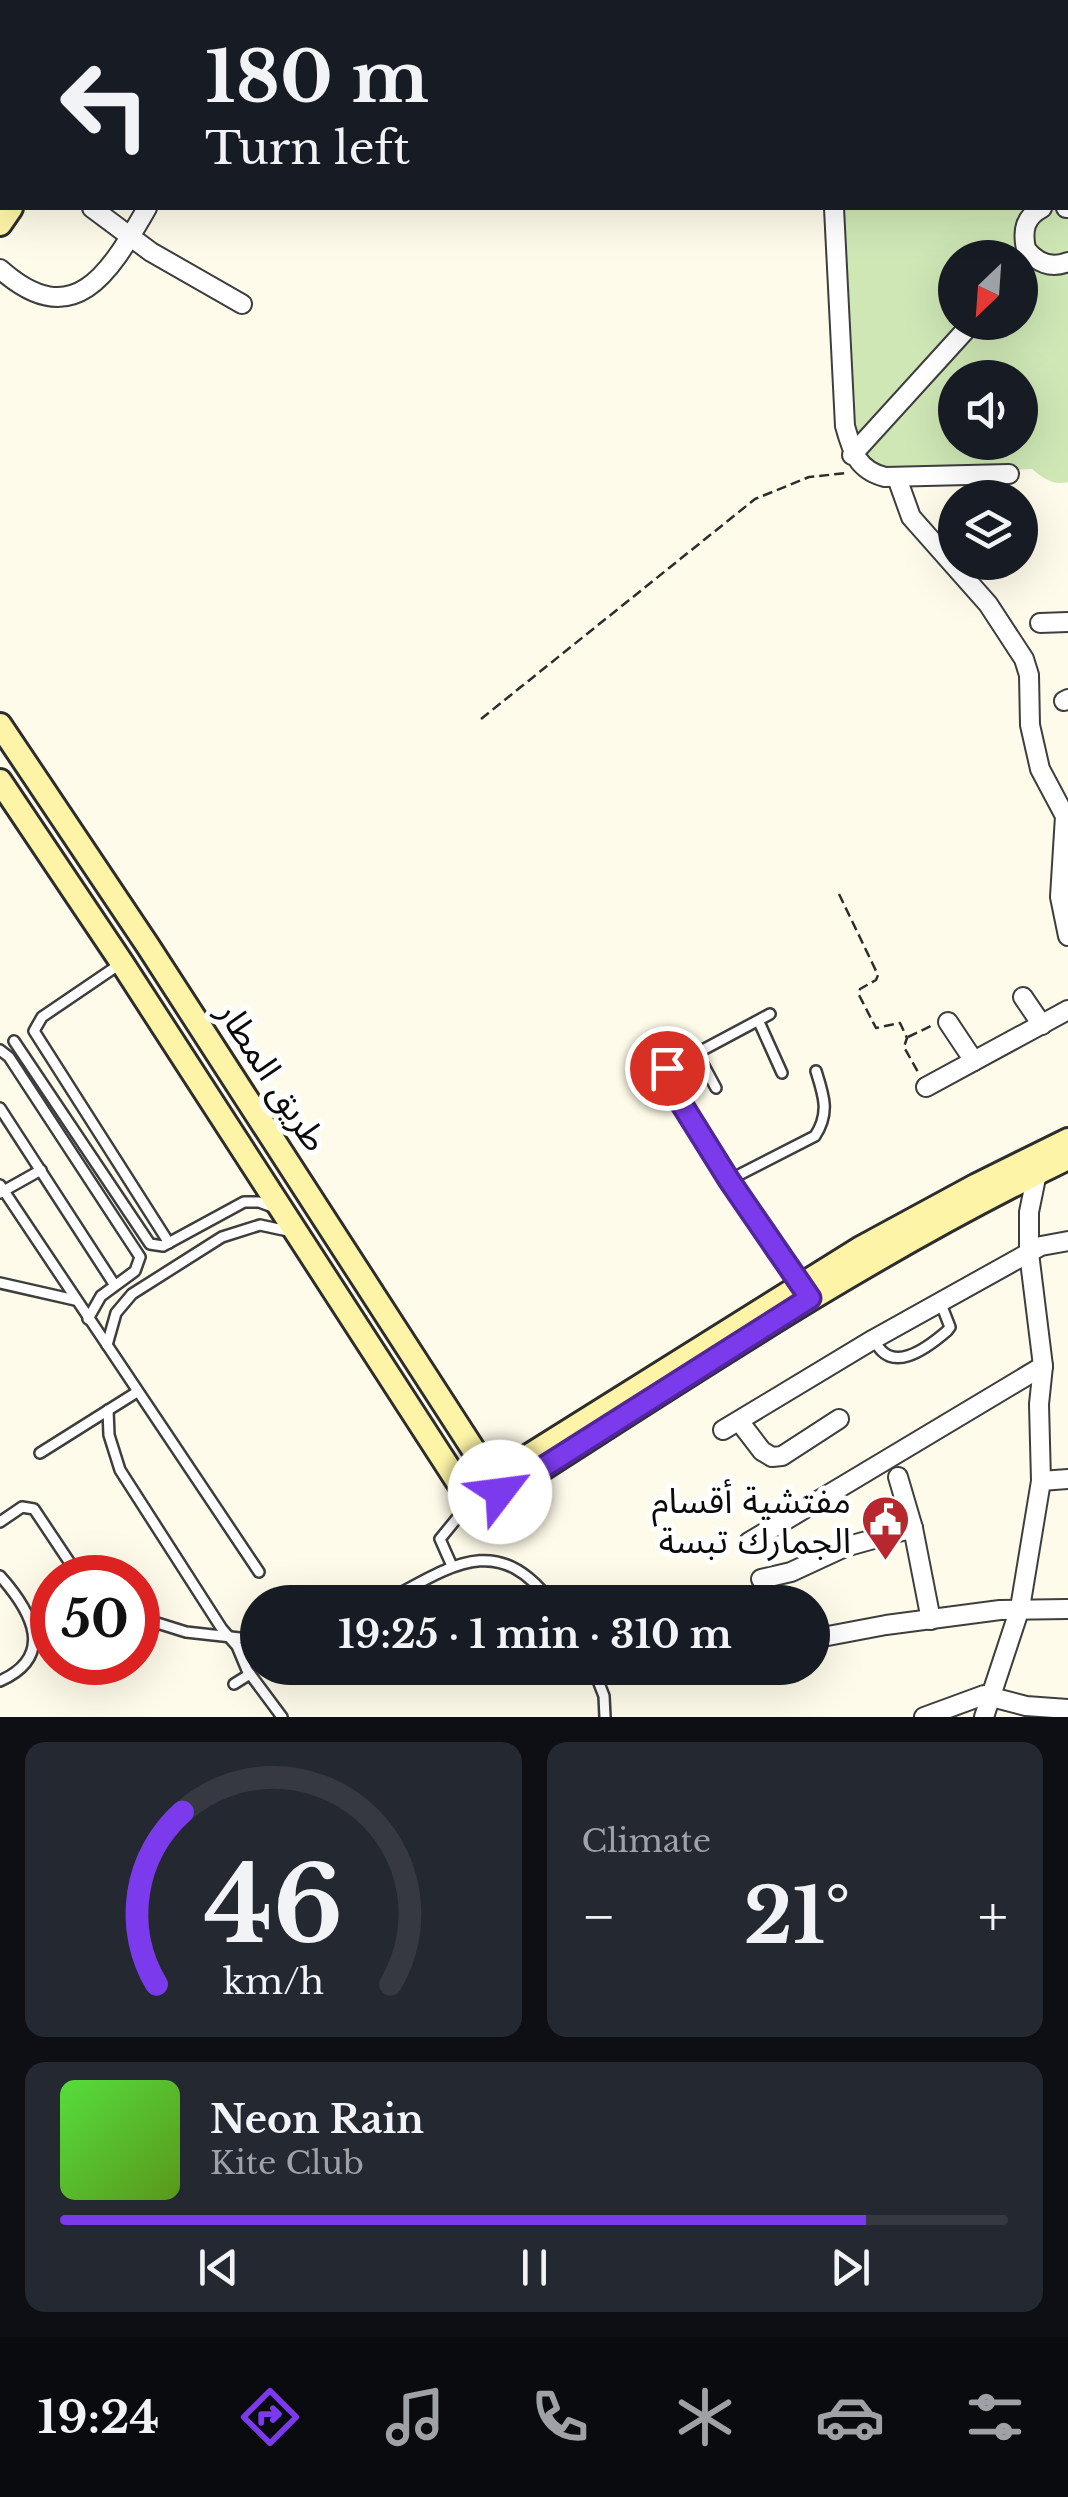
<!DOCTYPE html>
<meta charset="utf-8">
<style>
body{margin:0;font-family:"Libre Baskerville","Noto Sans Arabic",serif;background:#242831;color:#f1f3f6;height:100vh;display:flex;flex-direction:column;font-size:38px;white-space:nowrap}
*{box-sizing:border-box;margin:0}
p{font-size:32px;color:#9ea1a6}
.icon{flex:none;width:55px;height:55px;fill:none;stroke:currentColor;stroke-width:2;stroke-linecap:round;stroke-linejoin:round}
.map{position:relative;height:1717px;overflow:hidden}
.side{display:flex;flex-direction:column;gap:25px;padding:25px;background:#0d0f14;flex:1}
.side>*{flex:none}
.banner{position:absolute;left:0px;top:0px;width:1070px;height:210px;box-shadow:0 10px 40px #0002;background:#171b24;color:#f1f3f6;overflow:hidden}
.needle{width:65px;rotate:205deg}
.controls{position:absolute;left:938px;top:240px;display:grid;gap:20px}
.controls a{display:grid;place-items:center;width:100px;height:100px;border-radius:50%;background:#171b24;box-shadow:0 10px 40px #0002;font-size:50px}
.speed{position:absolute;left:30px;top:1555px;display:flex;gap:20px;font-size:50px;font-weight:700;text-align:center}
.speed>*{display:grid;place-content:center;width:130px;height:130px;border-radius:50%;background:#171b24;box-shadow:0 10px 40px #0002;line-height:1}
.speed .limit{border:15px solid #d22;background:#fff;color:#111}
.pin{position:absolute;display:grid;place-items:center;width:85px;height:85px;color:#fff;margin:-42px;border:5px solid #fff;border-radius:50%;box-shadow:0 2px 10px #0007}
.me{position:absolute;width:110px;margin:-55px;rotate:60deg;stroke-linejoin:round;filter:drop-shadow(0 0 8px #0008)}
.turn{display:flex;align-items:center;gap:35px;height:210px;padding:0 40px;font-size:45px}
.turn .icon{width:130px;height:130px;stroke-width:2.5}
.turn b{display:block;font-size:70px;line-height:85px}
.big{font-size:75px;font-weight:800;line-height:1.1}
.side .widget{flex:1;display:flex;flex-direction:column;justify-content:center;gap:15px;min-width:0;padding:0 35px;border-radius:20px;background:#242831}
.side .dial{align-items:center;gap:0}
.dial svg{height:260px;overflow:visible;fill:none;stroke:#363941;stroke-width:7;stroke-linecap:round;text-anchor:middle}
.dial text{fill:#f1f3f6;stroke:none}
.song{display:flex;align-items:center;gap:30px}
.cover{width:120px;height:120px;border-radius:15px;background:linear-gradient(135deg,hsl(110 70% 55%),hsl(90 70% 35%))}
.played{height:10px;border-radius:5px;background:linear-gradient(90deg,#7c3aed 85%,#363941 85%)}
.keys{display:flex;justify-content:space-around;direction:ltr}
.heat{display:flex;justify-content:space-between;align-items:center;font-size:55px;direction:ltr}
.side .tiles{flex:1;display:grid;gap:25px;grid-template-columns:1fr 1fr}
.widget:last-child{grid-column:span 2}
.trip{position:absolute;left:240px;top:1585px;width:590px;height:100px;border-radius:50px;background:#171b24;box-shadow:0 10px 40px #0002;font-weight:800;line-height:100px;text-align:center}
.menu{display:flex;height:160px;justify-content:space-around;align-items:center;background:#090b0e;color:#9ea1a6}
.menu .icon{width:70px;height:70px}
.menu .active{color:#7c3aed}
.menu b{font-size:45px;color:#f1f3f6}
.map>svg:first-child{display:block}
</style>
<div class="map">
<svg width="1068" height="1717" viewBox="0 0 1068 1717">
<rect width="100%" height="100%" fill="#fffbea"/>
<!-- green -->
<path fill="#cfe7b5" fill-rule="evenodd" d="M 1068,24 L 1068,482 C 1053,486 1043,478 1032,469 L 877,477 C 855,466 844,458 836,435 L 823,208 L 1068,208 ZM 955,258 L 1020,258 L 1020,322 L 955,322 ZM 955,378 L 1020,378 L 1020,442 L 955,442 Z"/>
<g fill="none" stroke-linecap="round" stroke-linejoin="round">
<defs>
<g id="lane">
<polyline points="120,964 42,1017 34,1031 169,1243"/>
<polyline points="759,1022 782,1073"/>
<polyline points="14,1041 150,1244 163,1246 244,1202 259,1202 275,1208"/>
<polyline points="0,1050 9,1057 140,1257 135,1271 101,1296 88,1319"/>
<polyline points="697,1053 716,1088"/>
<polyline points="666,1079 667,1068 677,1059 697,1053 770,1014"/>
<polyline points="0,1108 114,1284"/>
<path d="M 729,1180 L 815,1136 C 830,1113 824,1096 816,1071"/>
<polyline points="0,1185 259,1572"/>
<polyline points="0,1193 41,1170"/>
<polyline points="0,1283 75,1300"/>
<path d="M 874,1339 C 890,1376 926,1349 947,1331 L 950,1327 L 941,1304"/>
<polyline points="107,1345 116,1313 132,1294 222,1237 260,1225 288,1231"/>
<polyline points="108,1410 109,1435 120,1470 222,1629 237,1646 247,1670 282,1717"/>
<polyline points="40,1453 137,1392"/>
<polyline points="0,1522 22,1507 34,1509 80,1578"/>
<polyline points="452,1566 440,1539 471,1501"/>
<path d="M 0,1576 C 32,1612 56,1656 0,1681"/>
<path d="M 384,1602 C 448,1568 497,1529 551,1602"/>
<polyline points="138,1617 186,1632 258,1640"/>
<polyline points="593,1668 604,1696 605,1717"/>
<polyline points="234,1684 250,1674"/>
</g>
<g id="street">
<polyline points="287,0 291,2"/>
<polyline points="1043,0 1043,2"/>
<polyline points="1056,0 1056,2"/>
<polyline points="250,2 252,0"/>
<polyline points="92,208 151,252 242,304"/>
<path d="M 834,208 L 845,426 C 852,451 857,470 885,477 L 1009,474"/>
<path d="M 1042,208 C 1025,217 1022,230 1026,249 C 1037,263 1051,269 1068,262"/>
<polyline points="1066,208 1068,208"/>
<path d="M 0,269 C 75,336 111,270 147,208"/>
<polyline points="852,455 973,322"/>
<polyline points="897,478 911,517 988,604 1024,659 1029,675 1030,725 1040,769 1065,816 1060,897 1068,936"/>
<polyline points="1040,623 1068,622"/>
<polyline points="1064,701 1068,699"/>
<polyline points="1023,997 1042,1025"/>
<polyline points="948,1022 974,1061"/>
<polyline points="666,1079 729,1180 801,1283"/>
<polyline points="926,1087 1068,1010"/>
<polyline points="739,1421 762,1451 772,1457 782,1456 839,1419"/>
<polyline points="723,1430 874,1339 1041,1246 1068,1241"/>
<polyline points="898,1477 913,1528 931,1620"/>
<polyline points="1041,1481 1068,1479"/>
<polyline points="749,1542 1043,1366"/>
<polyline points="761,1579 791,1572 845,1547 913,1528"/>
<polyline points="812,1639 886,1625 1000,1610 1068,1609"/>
<polyline points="924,1717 984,1695 1026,1706 1068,1709"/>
<polyline points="984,1717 1020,1608 1041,1481 1039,1404 1043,1366 1029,1253 1029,1212 1037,1173"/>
</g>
<g id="secondary">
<polyline points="120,2 122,0"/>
<polyline points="139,2 141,0"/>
<polyline points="0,194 2,190"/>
<polyline points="0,224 11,208"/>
<polyline points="0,725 148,946 484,1466"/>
<polyline points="0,781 122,963 465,1493"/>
<polyline points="492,1469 514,1465 859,1249 977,1185 1068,1140"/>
<path d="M 498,1497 C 685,1378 868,1254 1068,1158"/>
</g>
</defs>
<!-- lane casing -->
<use href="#lane" stroke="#3e3e3e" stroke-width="14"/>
<!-- street casing -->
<use href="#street" stroke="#3e3e3e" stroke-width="22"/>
<!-- secondary casing -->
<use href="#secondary" stroke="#2d2d2d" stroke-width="28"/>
<!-- path -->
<g stroke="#2d2d2d" stroke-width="2.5" stroke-dasharray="10 5" stroke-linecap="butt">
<polyline points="481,719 755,499 809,477 847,473"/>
<polyline points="839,894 878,975 876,980 860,989 859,995 876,1028 900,1023 907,1038 904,1047 918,1072"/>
<polyline points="908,1037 933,1025"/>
</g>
<!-- lane -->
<use href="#lane" stroke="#fff" stroke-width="9"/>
<!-- street -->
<use href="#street" stroke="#fff" stroke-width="18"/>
<!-- secondary -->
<use href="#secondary" stroke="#fdf4a7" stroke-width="22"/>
</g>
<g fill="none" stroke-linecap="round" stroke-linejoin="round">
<defs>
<polyline id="route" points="500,1492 498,1496 810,1298 729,1180 666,1079 667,1068"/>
</defs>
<!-- route casing -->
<use href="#route" stroke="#51269a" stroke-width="25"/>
<!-- route -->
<use href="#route" stroke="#7c3aed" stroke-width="18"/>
</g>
<!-- icons -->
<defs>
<symbol id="civic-pin" viewBox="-11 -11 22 30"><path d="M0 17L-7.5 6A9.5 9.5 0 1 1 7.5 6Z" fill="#b8272d" stroke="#fff"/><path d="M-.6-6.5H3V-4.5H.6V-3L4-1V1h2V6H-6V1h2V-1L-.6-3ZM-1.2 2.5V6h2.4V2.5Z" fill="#fff"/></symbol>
</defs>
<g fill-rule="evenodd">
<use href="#civic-pin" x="858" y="1492" width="55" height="75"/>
</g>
<g text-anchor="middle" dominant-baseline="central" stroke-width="10" stroke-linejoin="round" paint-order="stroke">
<!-- street labels -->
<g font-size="35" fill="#0b0b0b" stroke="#fff">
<text transform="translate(273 1076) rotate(57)">طريق المطار</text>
</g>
<!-- poi labels -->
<g font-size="35" fill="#0b0b0b" stroke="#fff" text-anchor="end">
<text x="851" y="1500">مفتشية أقسام<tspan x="851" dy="40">الجمارك تبسة</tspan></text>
</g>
</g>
</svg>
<div class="controls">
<a><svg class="needle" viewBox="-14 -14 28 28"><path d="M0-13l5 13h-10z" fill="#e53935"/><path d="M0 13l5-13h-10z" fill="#9ea1a6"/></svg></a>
<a><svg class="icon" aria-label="sound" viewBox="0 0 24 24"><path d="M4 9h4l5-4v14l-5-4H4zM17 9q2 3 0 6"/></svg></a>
<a><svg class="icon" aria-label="layers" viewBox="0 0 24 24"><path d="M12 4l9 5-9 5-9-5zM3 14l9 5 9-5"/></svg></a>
</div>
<div class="speed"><div class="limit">50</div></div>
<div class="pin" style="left:667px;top:1068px;background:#d93025"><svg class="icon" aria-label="arrive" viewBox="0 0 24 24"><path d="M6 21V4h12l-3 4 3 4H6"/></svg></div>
<svg class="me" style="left:500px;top:1492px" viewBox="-20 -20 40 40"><circle r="19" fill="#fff"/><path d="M0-13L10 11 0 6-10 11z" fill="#7c3aed"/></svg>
<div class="trip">19:25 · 1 min · 310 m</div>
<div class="banner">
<div class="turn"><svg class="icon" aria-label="left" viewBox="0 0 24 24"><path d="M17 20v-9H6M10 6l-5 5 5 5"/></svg><div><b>180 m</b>Turn left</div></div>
</div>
</div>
<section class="side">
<div class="tiles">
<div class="widget dial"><svg viewBox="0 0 100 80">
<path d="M14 69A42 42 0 1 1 86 69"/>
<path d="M14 69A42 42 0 0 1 22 16" stroke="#7c3aed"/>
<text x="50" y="56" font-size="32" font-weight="700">46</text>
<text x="50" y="72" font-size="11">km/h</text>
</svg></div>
<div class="widget"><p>Climate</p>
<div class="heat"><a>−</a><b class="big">21°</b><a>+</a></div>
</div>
<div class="widget">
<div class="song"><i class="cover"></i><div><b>Neon Rain</b><p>Kite Club</p></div></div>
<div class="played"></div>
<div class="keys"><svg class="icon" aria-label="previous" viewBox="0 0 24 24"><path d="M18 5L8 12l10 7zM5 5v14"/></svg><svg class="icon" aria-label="pause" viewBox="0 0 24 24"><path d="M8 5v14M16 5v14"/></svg><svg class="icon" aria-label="next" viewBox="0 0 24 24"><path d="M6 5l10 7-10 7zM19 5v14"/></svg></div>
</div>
</div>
</section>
<nav class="menu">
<b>19:24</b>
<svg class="icon active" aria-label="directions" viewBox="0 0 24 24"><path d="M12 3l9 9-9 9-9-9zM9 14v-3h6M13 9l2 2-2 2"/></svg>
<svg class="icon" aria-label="music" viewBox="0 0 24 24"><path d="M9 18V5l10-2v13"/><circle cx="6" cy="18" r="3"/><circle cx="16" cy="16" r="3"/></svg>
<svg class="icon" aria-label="phone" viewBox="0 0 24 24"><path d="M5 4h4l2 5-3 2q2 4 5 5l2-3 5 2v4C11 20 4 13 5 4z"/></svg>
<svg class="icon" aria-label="climate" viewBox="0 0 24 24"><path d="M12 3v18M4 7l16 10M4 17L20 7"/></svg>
<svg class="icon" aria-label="car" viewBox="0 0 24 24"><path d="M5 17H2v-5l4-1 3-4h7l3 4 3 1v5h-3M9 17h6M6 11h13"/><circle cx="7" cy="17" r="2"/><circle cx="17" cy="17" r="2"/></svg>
<svg class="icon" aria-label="filters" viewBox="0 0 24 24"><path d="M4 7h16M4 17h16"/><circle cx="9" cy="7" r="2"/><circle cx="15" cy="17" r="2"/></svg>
</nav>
